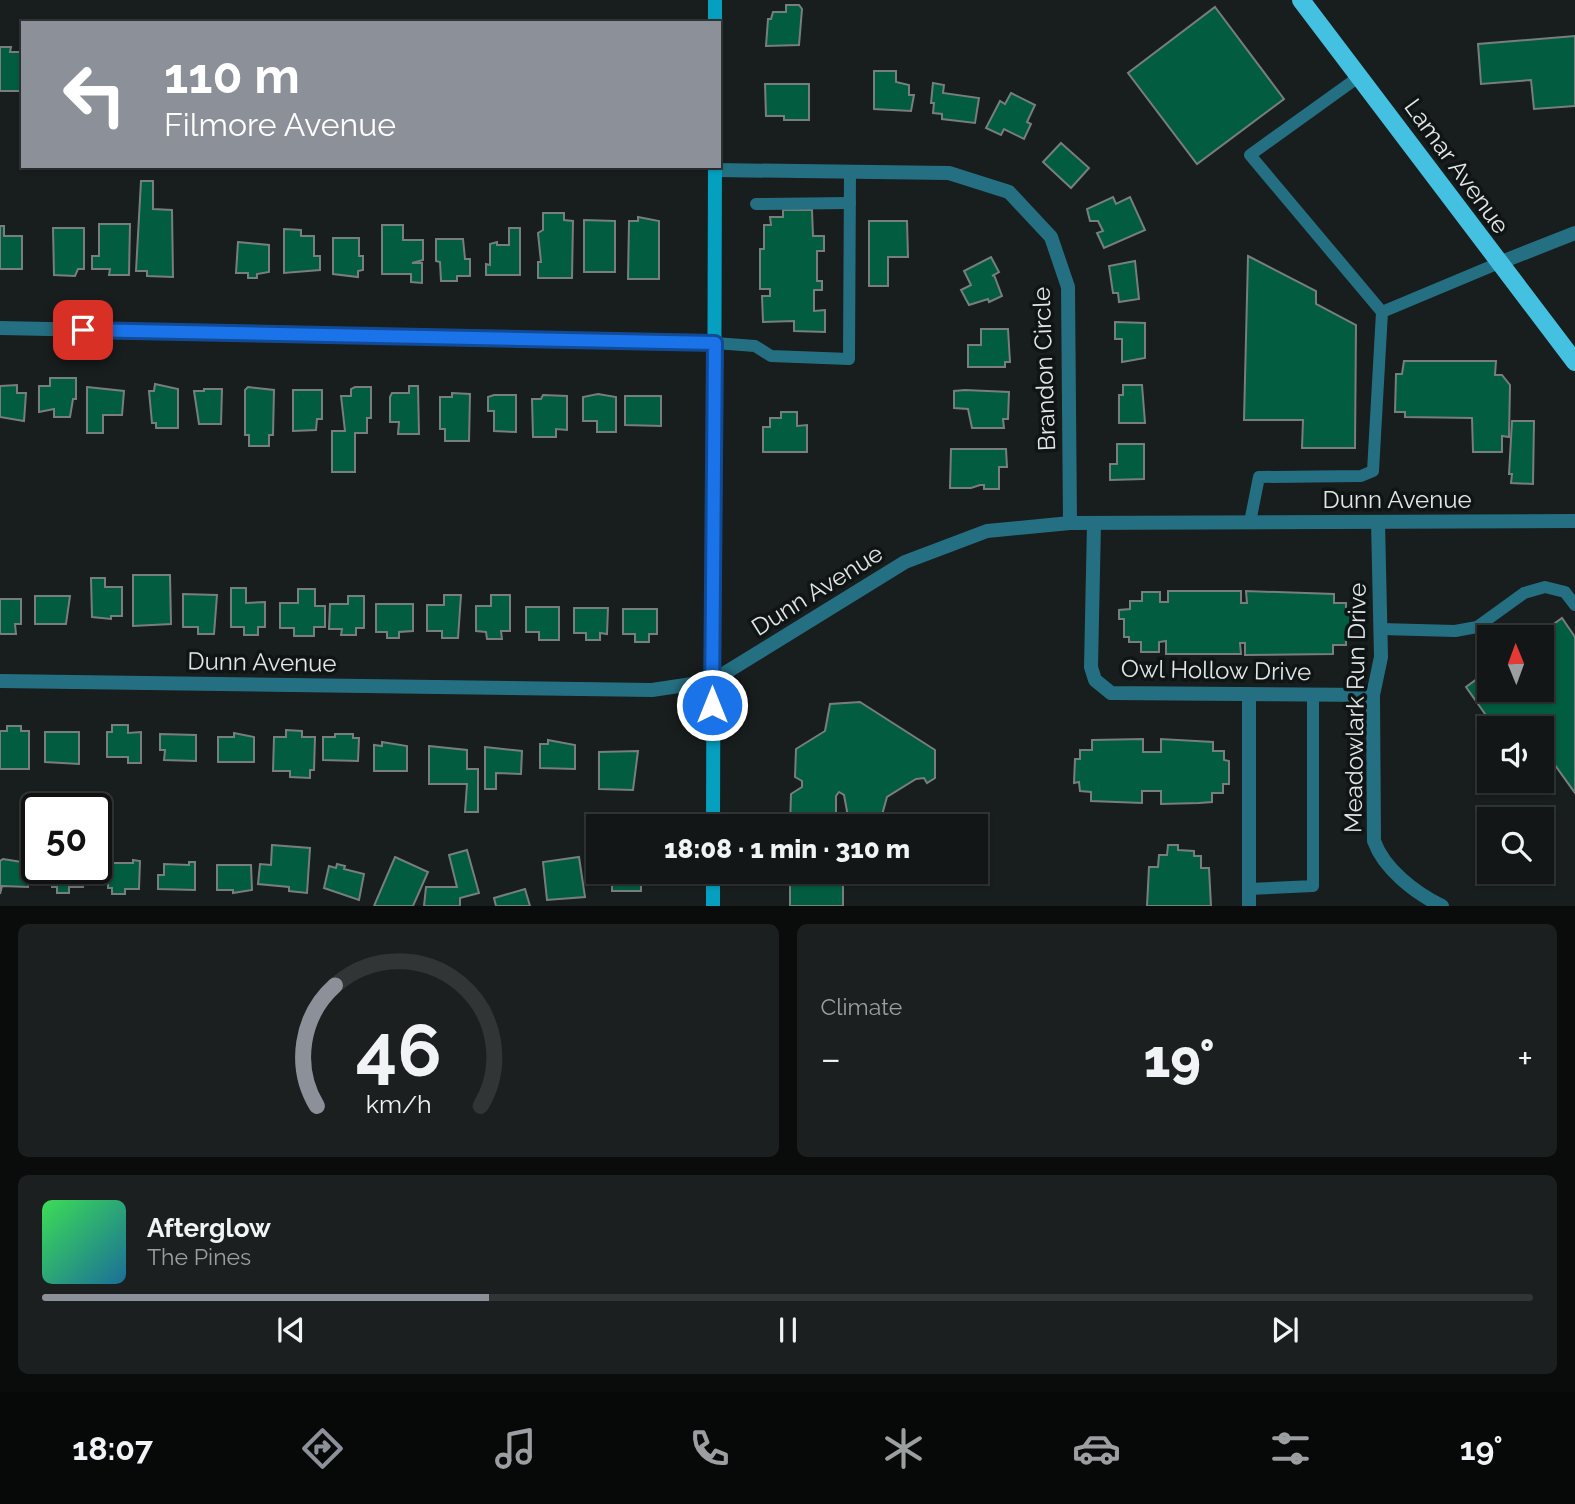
<!DOCTYPE html>
<meta charset="utf-8">
<style>
body{margin:0;font-family:Raleway,sans-serif;background:#1b1f1f;color:#f1f3f6;height:100vh;display:flex;flex-direction:column;font-size:26px;white-space:nowrap}
*{box-sizing:border-box;margin:0}
p{font-size:23px;color:#9c9fa1}
.icon{flex:none;width:38px;height:38px;fill:none;stroke:currentColor;stroke-width:2;stroke-linecap:round;stroke-linejoin:round}
.map{position:relative;height:906px;overflow:hidden}
.drawer{display:flex;flex-direction:column;gap:18px;padding:18px;background:#0a0c0c;flex:1}
.drawer>*{flex:none}
.top-card{position:absolute;left:21px;top:21px;width:700px;height:147px;border-radius:0px;box-shadow:0 2px 5px #0004,0 0 0 2px #313535;background:#8c9099;color:#fff;overflow:hidden}
.needle{width:46px;rotate:359deg}
.fabs{position:absolute;left:1477px;top:625px;display:grid;gap:14px}
.fabs a{display:grid;place-items:center;width:77px;height:77px;border-radius:0px;background:#121616;box-shadow:0 2px 5px #0004,0 0 0 2px #313535;font-size:35px}
.speed{position:absolute;left:21px;top:793px;display:flex;gap:14px;font-size:35px;font-weight:700;text-align:center}
.speed>*{display:grid;place-content:center;width:91px;height:91px;border-radius:50%;background:#121616;box-shadow:0 2px 5px #0004,0 0 0 2px #313535;line-height:1}
.speed .limit{border:4px solid #111;border-radius:10px;background:#fff;color:#111}
.pin{position:absolute;display:grid;place-items:center;width:60px;height:60px;color:#fff;margin:-30px;border-radius:14px;box-shadow:0 4px 10px #0006}
.me{position:absolute;width:77px;margin:-38px;rotate:0deg;stroke-linejoin:round;filter:drop-shadow(0 0 5px #0008)}
.turn{display:flex;align-items:center;gap:24px;height:147px;padding:0 28px;font-size:32px}
.turn .icon{width:91px;height:91px;stroke-width:2.5}
.turn b{display:block;font-size:49px;line-height:60px}
.big{font-size:52px;font-weight:800;line-height:1.1}
.drawer .widget{flex:1;display:flex;flex-direction:column;justify-content:center;gap:10px;min-width:0;padding:0 24px;border-radius:10px;background:#1b1f1f}
.drawer .dial{align-items:center;gap:0}
.dial svg{height:182px;overflow:visible;fill:none;stroke:#313535;stroke-width:7;stroke-linecap:round;text-anchor:middle}
.dial text{fill:#f1f3f6;stroke:none}
.song{display:flex;align-items:center;gap:21px}
.cover{width:84px;height:84px;border-radius:10px;background:linear-gradient(135deg,hsl(130 70% 55%),hsl(200 70% 35%))}
.played{height:7px;border-radius:4px;background:linear-gradient(90deg,#8c9099 30%,#313535 30%)}
.keys{display:flex;justify-content:space-around;direction:ltr}
.heat{display:flex;justify-content:space-between;align-items:center;font-size:38px;direction:ltr}
.drawer .tiles{flex:1;display:grid;gap:18px;grid-template-columns:1fr 1fr}
.widget:last-child{grid-column:span 2}
.trip{position:absolute;left:586px;top:814px;width:402px;height:70px;border-radius:0px;background:#121616;box-shadow:0 2px 5px #0004,0 0 0 2px #313535;font-weight:800;line-height:70px;text-align:center}
.menu{display:flex;height:112px;justify-content:space-around;align-items:center;background:#070909;color:#9c9fa1}
.menu .icon{width:49px;height:49px}
.menu .current{color:#8c9099}
.menu b{font-size:32px;color:#f1f3f6}
.map>svg:first-child{display:block}
</style>
<div class="map">
<svg width="1575" height="906" viewBox="0 0 1575 906">
<rect width="100%" height="100%" fill="#181d1d"/>
<!-- building -->
<g fill="#015c40" stroke="#787e7b" stroke-width="2">
<polygon points="786,5 799,5 802,9 799,45 766,46 768,19 771,19 773,12 786,12"/>
<polygon points="1215,7 1284,99 1197,164 1128,73"/>
<polygon points="1575,36 1575,106 1534,109 1531,80 1481,84 1478,44"/>
<polygon points="0,47 11,47 10,52 23,52 23,91 0,91"/>
<polygon points="874,71 896,71 896,82 909,85 909,95 914,95 911,111 874,109"/>
<polygon points="933,83 944,85 943,93 979,98 975,123 942,119 942,114 933,113 934,103 931,103"/>
<polygon points="765,84 809,84 809,120 784,120 784,116 766,116"/>
<polygon points="1011,93 1035,105 1027,122 1031,124 1024,139 1004,129 1001,135 986,128 1000,101 1005,104"/>
<polygon points="1061,143 1089,168 1071,188 1043,162"/>
<polygon points="141,181 153,181 153,209 172,210 173,277 147,276 147,271 136,271"/>
<polygon points="1113,197 1116,204 1130,197 1145,230 1104,248 1097,233 1103,231 1098,221 1090,221 1087,209"/>
<polygon points="783,210 812,210 813,236 824,236 824,251 817,251 817,281 822,281 822,290 814,290 814,311 825,310 825,332 794,331 794,321 763,322 762,296 770,296 770,289 760,289 760,249 764,249 764,225 771,225 770,217 783,217"/>
<polygon points="543,213 564,213 564,220 573,221 572,278 538,278 538,262 541,262 538,233 543,230"/>
<polygon points="638,217 659,221 659,279 628,279 629,221 638,221"/>
<polygon points="584,220 615,221 615,272 584,272"/>
<polygon points="869,221 907,221 908,257 888,257 888,286 869,286"/>
<polygon points="99,224 130,224 129,275 109,275 110,269 92,269 92,256 99,256"/>
<polygon points="382,225 403,225 403,240 423,240 423,260 412,263 422,263 422,283 411,282 411,274 382,274"/>
<polygon points="0,226 4,226 4,236 22,236 22,269 0,269"/>
<polygon points="53,228 84,228 84,269 78,269 75,276 54,275"/>
<polygon points="509,228 520,228 520,275 486,275 486,264 490,265 490,244 497,242 497,245 509,245"/>
<polygon points="284,229 301,230 301,236 314,236 314,256 320,256 320,270 284,273"/>
<polygon points="333,238 359,238 359,256 363,256 363,270 358,271 358,277 333,274"/>
<polygon points="436,239 463,239 465,259 470,259 470,276 457,276 457,281 441,281 440,262 436,261"/>
<polygon points="238,242 269,245 269,272 257,274 257,278 248,278 248,273 236,273"/>
<polygon points="1248,256 1316,291 1316,304 1356,325 1355,448 1302,448 1303,420 1244,420"/>
<polygon points="991,257 999,272 992,276 994,275 1002,296 989,302 988,299 969,305 961,290 971,285 964,271"/>
<polygon points="1135,261 1139,299 1119,302 1118,293 1113,293 1109,266"/>
<polygon points="1115,322 1145,323 1145,358 1122,362 1122,339 1115,339"/>
<polygon points="981,329 1008,329 1010,362 1005,362 1005,367 968,367 968,345 981,345"/>
<polygon points="1404,361 1496,361 1495,375 1502,375 1510,385 1509,437 1502,436 1502,452 1473,452 1472,418 1405,417 1405,412 1395,412 1396,374 1402,374"/>
<polygon points="50,378 76,378 76,399 73,399 70,417 54,417 54,409 39,412 39,386 50,386"/>
<polygon points="155,384 178,389 178,428 156,428 156,423 152,423 149,391 154,391"/>
<polygon points="17,385 17,393 26,393 24,421 0,417 0,386"/>
<polygon points="1123,385 1142,385 1145,423 1119,423 1119,395 1123,395"/>
<polygon points="409,386 418,386 419,434 398,434 399,422 390,422 390,397 392,393 409,393"/>
<polygon points="87,387 124,391 122,415 103,415 103,433 87,433"/>
<polygon points="248,387 274,390 273,435 269,435 269,446 249,446 249,435 245,435 245,390"/>
<polygon points="355,387 371,387 371,418 367,418 367,433 355,433 355,472 332,472 332,431 345,431 341,396 351,396 351,389"/>
<polygon points="204,389 222,389 221,424 199,424 194,391 204,391"/>
<polygon points="293,390 322,390 322,419 317,419 316,430 293,431"/>
<polygon points="965,390 1009,392 1008,419 1003,419 1004,428 972,428 968,409 954,408 954,391"/>
<polygon points="452,393 470,394 469,441 445,441 445,429 440,429 440,397 452,397"/>
<polygon points="598,394 616,397 616,432 597,432 597,421 583,421 583,397"/>
<polygon points="494,395 516,395 516,432 494,431 494,411 488,411 488,397"/>
<polygon points="543,395 567,396 567,430 556,429 556,437 533,437 532,399 541,399"/>
<polygon points="625,396 661,396 661,426 625,425"/>
<polygon points="781,412 797,412 797,426 807,425 807,452 763,452 763,427 770,427 770,418 781,418"/>
<polygon points="1512,421 1534,421 1533,484 1511,483 1512,474 1509,474"/>
<polygon points="1117,444 1144,444 1144,479 1110,480 1110,464 1117,464"/>
<polygon points="951,449 1006,449 1007,467 999,467 999,489 984,489 984,485 980,485 971,488 950,488"/>
<polygon points="133,575 170,575 171,624 133,626"/>
<polygon points="91,578 105,578 105,587 122,587 122,616 111,616 111,619 92,617"/>
<polygon points="231,588 246,588 246,603 265,602 265,627 258,627 258,635 244,635 244,627 231,627"/>
<polygon points="298,589 315,589 315,606 325,606 325,627 314,627 314,636 294,636 294,628 280,628 280,603 298,603"/>
<polygon points="1168,591 1241,591 1241,603 1247,603 1246,591 1334,594 1334,603 1346,603 1346,612 1356,612 1356,622 1351,622 1351,639 1346,639 1346,645 1333,645 1333,654 1245,655 1245,643 1240,643 1241,654 1166,654 1166,641 1159,642 1159,652 1141,652 1141,642 1129,642 1129,637 1124,637 1124,619 1119,619 1119,610 1130,609 1130,601 1142,601 1142,592 1160,592 1160,602 1168,602"/>
<polygon points="183,594 217,595 214,634 198,634 198,627 183,627"/>
<polygon points="444,595 461,595 458,638 442,638 442,631 427,631 427,605 444,605"/>
<polygon points="491,595 510,595 510,631 501,631 502,639 487,639 486,632 476,631 476,606 491,606"/>
<polygon points="35,596 70,596 66,624 35,624"/>
<polygon points="348,596 364,596 364,628 356,628 356,635 341,635 342,629 329,629 330,604 348,604"/>
<polygon points="0,599 21,599 21,624 15,624 16,634 0,634"/>
<polygon points="376,604 413,604 413,631 399,632 399,638 387,638 387,632 376,632"/>
<polygon points="526,607 559,607 559,640 539,640 539,632 526,632"/>
<polygon points="574,608 608,608 607,634 600,633 600,640 586,640 586,633 574,633"/>
<polygon points="623,609 657,609 657,634 649,634 649,642 635,642 635,634 623,634"/>
<polygon points="1562,618 1575,637 1575,793 1542,747 1542,728 1495,728 1466,687 1489,670 1489,690 1542,690 1542,637 1536,637"/>
<polygon points="860,702 935,750 935,778 927,783 924,778 916,779 887,797 880,822 849,822 844,795 839,792 836,796 836,826 790,826 791,794 802,787 802,781 795,777 796,749 825,731 830,704"/>
<polygon points="112,725 128,725 128,733 141,732 141,763 128,763 128,757 107,757 107,732 112,732"/>
<polygon points="7,726 21,726 21,731 29,731 29,769 0,769 0,731 7,731"/>
<polygon points="286,730 302,731 302,737 315,737 314,770 310,770 310,778 290,777 290,771 273,771 274,737 286,737"/>
<polygon points="45,732 79,732 79,764 45,762"/>
<polygon points="234,733 254,737 254,762 218,762 218,737 234,737"/>
<polygon points="160,734 196,735 196,761 164,760 165,750 160,750"/>
<polygon points="335,734 353,734 353,738 359,738 358,761 323,760 323,737 335,737"/>
<polygon points="1143,739 1143,752 1161,752 1161,739 1213,742 1213,751 1224,751 1224,760 1229,761 1229,784 1223,784 1223,793 1212,793 1212,802 1199,803 1161,804 1161,791 1142,791 1142,803 1091,801 1091,792 1080,791 1079,782 1074,783 1075,759 1080,759 1080,750 1092,750 1092,740"/>
<polygon points="548,740 575,745 575,769 540,768 540,744 548,744"/>
<polygon points="382,742 407,746 407,771 374,771 374,745 382,746"/>
<polygon points="429,746 467,750 467,769 478,769 478,812 465,812 467,784 429,784"/>
<polygon points="485,747 522,751 521,774 496,773 496,789 485,789"/>
<polygon points="638,751 633,790 599,789 599,752"/>
<polygon points="272,845 310,848 307,893 289,891 289,887 258,884 260,864 271,865"/>
<polygon points="1168,845 1178,845 1178,850 1194,851 1194,856 1201,856 1201,868 1209,868 1211,906 1147,906 1149,867 1158,867 1159,855 1167,855"/>
<polygon points="467,850 479,893 460,898 460,906 424,906 426,887 457,887 449,855"/>
<polygon points="395,857 428,872 413,906 374,906"/>
<polygon points="579,857 585,897 547,900 543,862"/>
<polygon points="22,858 28,859 28,887 2,886 0,894 0,861 3,859 22,862"/>
<polygon points="133,860 140,861 139,889 125,889 125,894 112,894 112,888 108,888 108,863 133,863"/>
<polygon points="189,862 195,862 195,890 158,889 158,875 164,875 164,864 189,865"/>
<polygon points="337,864 345,866 344,869 364,874 359,900 324,888 329,866 336,868"/>
<polygon points="217,865 251,865 252,890 233,893 233,890 217,890"/>
<polygon points="52,868 83,868 83,887 69,887 69,893 57,893 57,887 52,887"/>
<polygon points="612,872 636,872 636,876 641,876 641,891 612,891"/>
<rect x="790" y="872" width="53" height="34"/>
<polygon points="525,889 530,906 496,906 494,898"/>
</g>
<g fill="none" stroke-linecap="round" stroke-linejoin="round">
<!-- service -->
<g stroke="#256f83" stroke-width="12">
<polyline points="1360,76 1250,155 1382,312"/>
<polyline points="756,204 850,203"/>
<polyline points="715,343 755,346 771,356 849,359 850,171"/>
<polyline points="1250,522 1259,477 1361,476 1373,471 1382,312 1499,263"/>
<polyline points="1381,629 1455,631 1477,627 1524,593 1545,587 1565,592 1575,605"/>
<polyline points="1249,889 1313,886 1313,695"/>
</g>
<!-- minor -->
<g stroke="#256f83" stroke-width="14">
<polyline points="715,170 949,173 1009,192 1051,237 1068,287 1070,523"/>
<polyline points="1499,263 1575,233"/>
<polyline points="0,328 715,343"/>
<path d="M 1378,522 L 1381,657 L 1373,695 L 1374,841 C 1384,869 1415,893 1442,906"/>
<polyline points="1094,523 1091,667 1095,680 1111,693 1373,695"/>
<polyline points="1249,906 1249,694"/>
</g>
<!-- tertiary -->
<polyline stroke="#256f83" stroke-width="14" points="0,681 652,690 712,681 905,562 987,531 1070,523 1575,521"/>
<!-- secondary -->
<g stroke="#059fbf" stroke-width="14">
<polyline points="715,0 715,23"/>
<polyline points="713,826 715,166"/>
<polyline points="713,872 713,906"/>
</g>
<!-- primary -->
<polyline stroke="#44c1e1" stroke-width="18" points="1301,0 1575,362"/>
</g>
<g fill="none" stroke-linecap="round" stroke-linejoin="round">
<defs>
<polyline id="route" points="83,330 715,343 712,705"/>
</defs>
<!-- route casing -->
<use href="#route" stroke="#114b97" stroke-width="18"/>
<!-- route -->
<use href="#route" stroke="#1a73e8" stroke-width="12"/>
</g>
<g text-anchor="middle" dominant-baseline="central" stroke-width="7" stroke-linejoin="round" paint-order="stroke">
<!-- street labels -->
<g font-size="24" fill="#e2e6e5" stroke="#0f1414">
<text transform="translate(1457 166) rotate(54)">Lamar Avenue</text>
<text transform="translate(1044 369) rotate(-92)">Brandon Circle</text>
<text x="1397" y="499">Dunn Avenue</text>
<text transform="translate(817 590) rotate(-32)">Dunn Avenue</text>
<text transform="translate(262 662) rotate(1)">Dunn Avenue</text>
<text transform="translate(1216 670) rotate(1)">Owl Hollow Drive</text>
<text transform="translate(1355 708) rotate(-89)">Meadowlark Run Drive</text>
</g>
</g>
</svg>
<div class="fabs">
<a><svg class="needle" viewBox="-14 -14 28 28"><path d="M0-13l5 13h-10z" fill="#e53935"/><path d="M0 13l5-13h-10z" fill="#9c9fa1"/></svg></a>
<a><svg class="icon" aria-label="sound" viewBox="0 0 24 24"><path d="M4 9h4l5-4v14l-5-4H4zM17 9q2 3 0 6"/></svg></a>
<a><svg class="icon" aria-label="search" viewBox="0 0 24 24"><circle cx="10" cy="10" r="6"/><path d="M15 15l6 6"/></svg></a>
</div>
<div class="speed"><div class="limit">50</div></div>
<div class="pin" style="left:83px;top:330px;background:#d93025"><svg class="icon" aria-label="arrive" viewBox="0 0 24 24"><path d="M6 21V4h12l-3 4 3 4H6"/></svg></div>
<svg class="me" style="left:712px;top:705px" viewBox="-20 -20 40 40"><circle r="17" fill="#1a73e8" stroke="#fff" stroke-width="3"/><path d="M0-11L8 9 0 5-8 9z" fill="#fff"/></svg>
<div class="trip">18:08 · 1 min · 310 m</div>
<div class="top-card">
<div class="turn"><svg class="icon" aria-label="left" viewBox="0 0 24 24"><path d="M17 20v-9H6M10 6l-5 5 5 5"/></svg><div><b>110 m</b>Filmore Avenue</div></div>
</div>
</div>
<section class="drawer">
<div class="tiles">
<div class="widget dial"><svg viewBox="0 0 100 80">
<path d="M14 69A42 42 0 1 1 86 69"/>
<path d="M14 69A42 42 0 0 1 22 16" stroke="#8c9099"/>
<text x="50" y="56" font-size="32" font-weight="700">46</text>
<text x="50" y="72" font-size="11">km/h</text>
</svg></div>
<div class="widget"><p>Climate</p>
<div class="heat"><a>−</a><b class="big">19°</b><a>+</a></div>
</div>
<div class="widget">
<div class="song"><i class="cover"></i><div><b>Afterglow</b><p>The Pines</p></div></div>
<div class="played"></div>
<div class="keys"><svg class="icon" aria-label="previous" viewBox="0 0 24 24"><path d="M18 5L8 12l10 7zM5 5v14"/></svg><svg class="icon" aria-label="pause" viewBox="0 0 24 24"><path d="M8 5v14M16 5v14"/></svg><svg class="icon" aria-label="next" viewBox="0 0 24 24"><path d="M6 5l10 7-10 7zM19 5v14"/></svg></div>
</div>
</div>
</section>
<nav class="menu">
<b>18:07</b>
<svg class="icon current" aria-label="directions" viewBox="0 0 24 24"><path d="M12 3l9 9-9 9-9-9zM9 14v-3h6M13 9l2 2-2 2"/></svg>
<svg class="icon" aria-label="music" viewBox="0 0 24 24"><path d="M9 18V5l10-2v13"/><circle cx="6" cy="18" r="3"/><circle cx="16" cy="16" r="3"/></svg>
<svg class="icon" aria-label="phone" viewBox="0 0 24 24"><path d="M5 4h4l2 5-3 2q2 4 5 5l2-3 5 2v4C11 20 4 13 5 4z"/></svg>
<svg class="icon" aria-label="climate" viewBox="0 0 24 24"><path d="M12 3v18M4 7l16 10M4 17L20 7"/></svg>
<svg class="icon" aria-label="car" viewBox="0 0 24 24"><path d="M5 17H2v-5l4-1 3-4h7l3 4 3 1v5h-3M9 17h6M6 11h13"/><circle cx="7" cy="17" r="2"/><circle cx="17" cy="17" r="2"/></svg>
<svg class="icon" aria-label="filters" viewBox="0 0 24 24"><path d="M4 7h16M4 17h16"/><circle cx="9" cy="7" r="2"/><circle cx="15" cy="17" r="2"/></svg>
<b>19°</b>
</nav>
